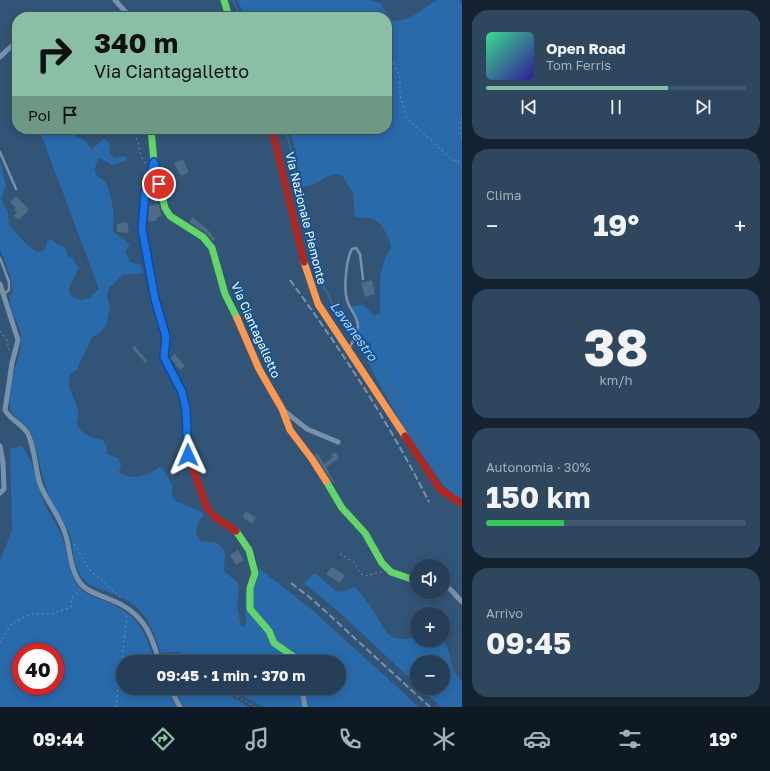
<!DOCTYPE html>
<html lang="it">
<meta charset="utf-8">
<style>
body{margin:0;font-family:"Golos Text",sans-serif;background:#2e465e;color:#f1f3f6;height:100vh;display:flex;flex-direction:column;font-size:15px;white-space:nowrap}
*{box-sizing:border-box;margin:0}
p{font-size:13px;color:#a4afba}
.icon{flex:none;width:22px;height:22px;fill:none;stroke:currentColor;stroke-width:2;stroke-linecap:round;stroke-linejoin:round}
.map{position:relative;flex:1;overflow:hidden}
.panel{display:flex;flex-direction:column;gap:10px;padding:10px;background:#152330;width:308px}
.panel>*{flex:none}
.banner{position:absolute;left:12px;top:12px;width:380px;height:122px;border-radius:16px;box-shadow:0 2px 10px #0003,0 0 0 1px #42586e;background:#8abfa5;color:#111;overflow:hidden}
.controls{position:absolute;left:410px;top:559px;display:grid;gap:8px}
.controls a{display:grid;place-items:center;width:40px;height:40px;border-radius:50%;background:#263f58;box-shadow:0 2px 10px #0003,0 0 0 1px #42586e;font-size:20px}
.speed{position:absolute;left:12px;top:643px;display:flex;gap:8px;font-size:20px;font-weight:700;text-align:center}
.speed>*{display:grid;place-content:center;width:52px;height:52px;border-radius:50%;background:#263f58;box-shadow:0 2px 10px #0003,0 0 0 1px #42586e;line-height:1}
.speed .limit{border:6px solid #d22;background:#fff;color:#111}
.pin{position:absolute;display:grid;place-items:center;width:34px;height:34px;color:#fff;margin:-17px;border:2px solid #fff;border-radius:50%;box-shadow:0 1px 4px #0007}
.me{position:absolute;width:44px;margin:-22px;rotate:359deg;stroke-linejoin:round;filter:drop-shadow(0 0 3px #0008)}
.turn{display:flex;align-items:center;gap:14px;height:84px;padding:0 16px;font-size:18px}
.turn .icon{width:52px;height:52px;stroke-width:2.5}
.turn b{display:block;font-size:28px;line-height:34px}
.then{display:flex;align-items:center;height:38px;padding:0 16px;background:#0003;gap:8px;font-size:15px}
.big{font-size:30px;font-weight:700;line-height:1.1}
.panel .card{flex:1;display:flex;flex-direction:column;justify-content:center;gap:6px;min-width:0;padding:0 14px;border-radius:16px;background:#2e465e}
.panel .dial{align-items:center;gap:0}
.dial b{font-size:52px;line-height:1}
.song{display:flex;align-items:center;gap:12px}
.cover{width:48px;height:48px;border-radius:6px;background:linear-gradient(135deg,hsl(150 70% 55%),hsl(250 70% 35%))}
.played{height:4px;border-radius:2px;background:linear-gradient(90deg,#8abfa5 70%,#42586e 70%)}
.keys{display:flex;justify-content:space-around;direction:ltr}
.heat{display:flex;justify-content:space-between;align-items:center;font-size:22px;direction:ltr}
.charge{height:6px;border-radius:3px;background:linear-gradient(90deg,#34c759 30%,#42586e 0)}
.trip{position:absolute;left:116px;top:655px;width:230px;height:40px;border-radius:20px;background:#263f58;box-shadow:0 2px 10px #0003,0 0 0 1px #42586e;font-weight:700;line-height:40px;text-align:center}
.menu{display:flex;height:64px;justify-content:space-around;align-items:center;background:#0f1923;color:#a4afba}
.menu .icon{width:28px;height:28px}
.menu .on{color:#8abfa5}
.menu b{font-size:18px;color:#f1f3f6}
main{display:flex;flex:1;min-height:0}
.map>svg:first-child{display:block}
</style>
<main>
<div class="map">
<svg width="462" height="707" viewBox="0 0 462 707">
<rect width="100%" height="100%" fill="#325476"/>
<!-- green -->
<g fill="#286aaa" fill-rule="evenodd">
<path d="M 237,0 L 370,0 L 380,3 L 392,20 L 394,21 L 410,18 L 437,0 L 460,0 L 462,4 L 462,498 L 454,495 L 443,485 L 406,432 L 362,352 L 371,345 L 359,333 L 351,306 L 364,305 L 374,316 L 380,313 C 380,290 377,267 391,248 C 389,238 384,225 375,220 C 370,217 360,218 355,217 L 353,193 L 342,175 C 327,170 318,188 303,186 L 299,179 L 295,150 L 290,129 L 387,129 L 387,17 L 245,17 Z"/>
<path d="M 39,129 L 63,129 L 85,141 L 92,149 L 104,139 L 110,144 L 109,152 L 114,158 L 126,156 L 127,160 L 112,165 L 102,159 L 98,159 C 97,163 94,168 95,172 C 96,177 103,179 106,183 C 113,199 114,214 113,231 C 118,237 127,239 130,245 L 125,252 L 130,262 L 141,265 L 143,273 L 123,275 L 109,288 L 107,296 L 110,306 L 107,323 L 101,332 L 91,338 C 88,350 80,358 77,370 C 59,377 76,399 78,411 C 80,417 73,421 79,428 C 85,436 94,438 103,440 L 107,447 L 107,454 L 118,458 L 121,465 L 119,472 C 131,481 148,476 159,467 L 163,468 L 172,485 L 172,496 L 176,501 L 203,513 L 203,517 C 196,523 193,535 201,541 L 217,543 L 225,551 L 224,571 L 238,583 L 239,591 L 237,606 L 241,626 L 244,627 L 246,623 L 245,595 L 260,569 L 311,609 L 419,707 L 263,707 L 228,688 L 339,688 L 339,662 L 193,662 L 177,652 L 161,653 C 153,631 147,611 125,599 C 110,590 92,592 81,576 C 72,564 74,549 70,535 C 66,524 59,517 54,506 C 43,486 41,464 34,443 C 33,439 31,433 29,429 C 23,421 11,417 10,406 C 5,382 23,359 21,335 C 19,322 7,308 10,295 L 13,292 L 9,272 L 0,249 L 0,161 L 6,185 L 1,199 L 8,213 L 9,225 L 25,243 L 36,252 L 44,251 L 48,240 L 52,240 L 57,244 L 64,247 L 69,257 L 73,258 L 74,262 L 79,267 L 69,288 L 70,295 C 83,304 89,299 99,289 Z"/>
<path d="M 21,446 C 35,461 36,483 44,502 C 49,515 58,526 63,539 C 68,554 69,573 78,585 C 86,597 100,598 112,604 C 142,619 144,633 156,662 L 123,662 L 123,688 L 167,688 L 176,707 L 0,707 L 0,561 L 12,530 L 10,449 ZM 21,652 L 55,652 L 55,686 L 21,686 Z"/>
<path d="M 315,573 L 336,591 L 341,592 L 355,587 C 361,594 368,602 373,610 C 386,631 387,644 417,637 L 417,640 L 443,639 C 452,654 449,668 462,682 L 462,707 L 441,707 L 420,688 L 443,688 L 443,662 L 417,662 L 417,685 L 339,612 L 304,583 Z"/>
<polygon points="174,688 218,688 249,707 184,707"/>
</g>
<g fill="none" stroke-linecap="round" stroke-linejoin="round">
<!-- stream -->
<g stroke="#396693" stroke-width="2">
<polyline points="233,0 241,17"/>
<polyline points="283,129 288,138 313,250 314,268 337,312 359,342 374,355 409,421 447,478 462,492"/>
</g>
</g>
<!-- building -->
<g fill="#4f6b85">
<polygon points="183,159 189,172 181,176 174,163"/>
<polygon points="16,196 29,210 18,220 14,216 17,212 14,210 16,208 10,202"/>
<polygon points="159,204 161,216 158,217 155,221 148,222 149,206"/>
<polygon points="193,217 208,230 215,239 213,241 206,233 189,222"/>
<polygon points="127,222 129,233 117,232 117,224"/>
<polygon points="372,280 375,294 365,297 361,283"/>
<polygon points="135,346 147,361 145,363 132,348"/>
<polygon points="175,354 185,366 180,370 170,358"/>
<polygon points="335,452 339,458 326,467 334,482 333,483 315,455 317,453 324,464 333,457 331,455"/>
<polygon points="246,511 256,518 252,524 242,517"/>
<polygon points="238,550 244,560 236,565 230,555"/>
<polygon points="332,567 345,575 340,583 326,574"/>
<polygon points="428,606 447,613 447,614 425,614"/>
</g>
<g fill="none" stroke-linecap="round" stroke-linejoin="round">
<!-- path -->
<g stroke="#7992a9" stroke-width="1" stroke-dasharray="2 3" stroke-linecap="butt">
<polyline points="379,17 379,15"/>
<polyline points="387,34 389,54 400,77 400,95 407,118 451,159 457,162 462,160"/>
<polyline points="462,117 460,128 462,140"/>
<path d="M 132,129 C 140,139 137,154 146,164"/>
<polyline points="0,331 7,340 9,350"/>
<polyline points="74,544 89,569 121,598"/>
<polyline points="340,554 354,562 361,574 366,576 382,572"/>
<polyline points="0,643 11,624 31,614 51,614 71,607 72,598 80,590"/>
<polyline points="164,656 182,658 188,662"/>
<polyline points="224,688 255,707"/>
<polyline points="116,707 127,615"/>
</g>
<!-- lane -->
<g stroke="#7992a9" stroke-width="2.5">
<polyline points="0,152 16,189"/>
<polyline points="0,258 9,282 9,290 4,294"/>
<path d="M 349,349 C 352,342 358,333 358,326 C 358,317 351,311 348,303 C 343,291 346,259 352,249 L 356,248 L 360,254 L 363,279"/>
</g>
<!-- street -->
<g stroke="#7992a9" stroke-width="5">
<polyline points="115,0 130,17"/>
<polyline points="0,57 17,41"/>
<path d="M 0,284 L 18,340 L 12,363 L 5,410 C 10,420 23,424 28,434 C 35,449 35,468 40,484 C 47,502 60,517 65,533 C 71,550 69,570 82,585 C 88,592 100,595 109,599 C 141,611 151,630 159,662"/>
<polyline points="283,410 307,429 338,442"/>
<polyline points="0,446 3,463 4,489 0,493"/>
<polyline points="443,586 450,589 462,602"/>
<polyline points="170,688 180,707"/>
<polyline points="302,688 305,707"/>
</g>
<!-- fast -->
<g stroke="#63d668" stroke-width="7">
<polyline points="224,0 229,17"/>
<polyline points="151,129 154,162 165,208 170,216 203,237 212,248 225,294 237,318"/>
<polyline points="154,162 145,193 142,229 155,299 166,337 164,357 168,365"/>
<polyline points="326,481 342,508 365,533 382,563 391,572 417,581"/>
<polyline points="236,531 249,550 255,573 250,588 250,609 269,631 274,643 297,659 298,662"/>
</g>
<!-- slow -->
<g stroke="#ff974d" stroke-width="7">
<polyline points="304,262 318,304 405,436"/>
<polyline points="237,318 259,369 282,409 290,430 312,459 326,481"/>
</g>
<!-- jam -->
<g stroke="#b3261e" stroke-width="7">
<polyline points="272,129 304,262"/>
<polyline points="168,365 182,392 186,409 188,455 207,508 215,517 236,531"/>
<polyline points="405,436 440,489 462,504"/>
</g>
<!-- rail -->
<g stroke="#7b92a9" stroke-width="2" stroke-dasharray="7 3" stroke-linecap="butt">
<path d="M 290,280 C 342,351 390,424 429,502"/>
<polyline points="291,583 313,600 430,707"/>
</g>
</g>
<g fill="none" stroke-linecap="round" stroke-linejoin="round">
<defs>
<polyline id="route" points="159,184 154,162 145,193 142,229 155,299 166,337 164,357 182,392 186,409 188,455"/>
</defs>
<!-- route casing -->
<use href="#route" stroke="#114b97" stroke-width="10"/>
<!-- route -->
<use href="#route" stroke="#1a73e8" stroke-width="7"/>
</g>
<g text-anchor="middle" dominant-baseline="central" stroke-width="4" stroke-linejoin="round" paint-order="stroke">
<!-- street labels -->
<g font-size="12" fill="#fff" stroke="#155493">
<text transform="translate(306 218) rotate(76)">Via Nazionale Piemonte</text>
<text transform="translate(256 330) rotate(66)">Via Ciantagalletto</text>
</g>
<!-- water labels -->
<g font-size="13" font-style="italic" fill="#afd5f8" stroke="#155493">
<text transform="translate(354 331) rotate(54)">Lavanestro</text>
</g>
</g>
</svg>
<div class="controls">
<a><svg class="icon" aria-label="sound" viewBox="0 0 24 24"><path d="M4 9h4l5-4v14l-5-4H4zM17 9q2 3 0 6"/></svg></a>
<a>+</a>
<a>−</a>
</div>
<div class="speed"><div class="limit">40</div></div>
<div class="pin" style="left:159px;top:184px;background:#d93025"><svg class="icon" aria-label="arrive" viewBox="0 0 24 24"><path d="M6 21V4h12l-3 4 3 4H6"/></svg></div>
<svg class="me" style="left:188px;top:455px" viewBox="-20 -20 40 40"><path d="M0-17L14 15 0 8-14 15z" fill="#1a73e8" stroke="#fff" stroke-width="4"/></svg>
<div class="trip">09:45 · 1 min · 370 m</div>
<div class="banner">
<div class="turn"><svg class="icon" aria-label="right" viewBox="0 0 24 24"><path d="M7 20v-9h11M14 6l5 5-5 5"/></svg><div><b>340 m</b>Via Ciantagalletto</div></div>
<div class="then">Poi<svg class="icon" aria-label="arrive" viewBox="0 0 24 24"><path d="M6 21V4h12l-3 4 3 4H6"/></svg></div>
</div>
</div>
<section class="panel">
<div class="card">
<div class="song"><i class="cover"></i><div><b>Open Road</b><p>Tom Ferris</p></div></div>
<div class="played"></div>
<div class="keys"><svg class="icon" aria-label="previous" viewBox="0 0 24 24"><path d="M18 5L8 12l10 7zM5 5v14"/></svg><svg class="icon" aria-label="pause" viewBox="0 0 24 24"><path d="M8 5v14M16 5v14"/></svg><svg class="icon" aria-label="next" viewBox="0 0 24 24"><path d="M6 5l10 7-10 7zM19 5v14"/></svg></div>
</div>
<div class="card"><p>Clima</p>
<div class="heat"><a>−</a><b class="big">19°</b><a>+</a></div>
</div>
<div class="card dial"><b>38</b><p>km/h</p></div>
<div class="card"><p>Autonomia · 30%</p><b class="big">150 km</b><div class="charge"></div></div>
<div class="card"><p>Arrivo</p><b class="big">09:45</b></div>
</section>
</main>
<nav class="menu">
<b>09:44</b>
<svg class="icon on" aria-label="directions" viewBox="0 0 24 24"><path d="M12 3l9 9-9 9-9-9zM9 14v-3h6M13 9l2 2-2 2"/></svg>
<svg class="icon" aria-label="music" viewBox="0 0 24 24"><path d="M9 18V5l10-2v13"/><circle cx="6" cy="18" r="3"/><circle cx="16" cy="16" r="3"/></svg>
<svg class="icon" aria-label="phone" viewBox="0 0 24 24"><path d="M5 4h4l2 5-3 2q2 4 5 5l2-3 5 2v4C11 20 4 13 5 4z"/></svg>
<svg class="icon" aria-label="climate" viewBox="0 0 24 24"><path d="M12 3v18M4 7l16 10M4 17L20 7"/></svg>
<svg class="icon" aria-label="car" viewBox="0 0 24 24"><path d="M5 17H2v-5l4-1 3-4h7l3 4 3 1v5h-3M9 17h6M6 11h13"/><circle cx="7" cy="17" r="2"/><circle cx="17" cy="17" r="2"/></svg>
<svg class="icon" aria-label="filters" viewBox="0 0 24 24"><path d="M4 7h16M4 17h16"/><circle cx="9" cy="7" r="2"/><circle cx="15" cy="17" r="2"/></svg>
<b>19°</b>
</nav>
